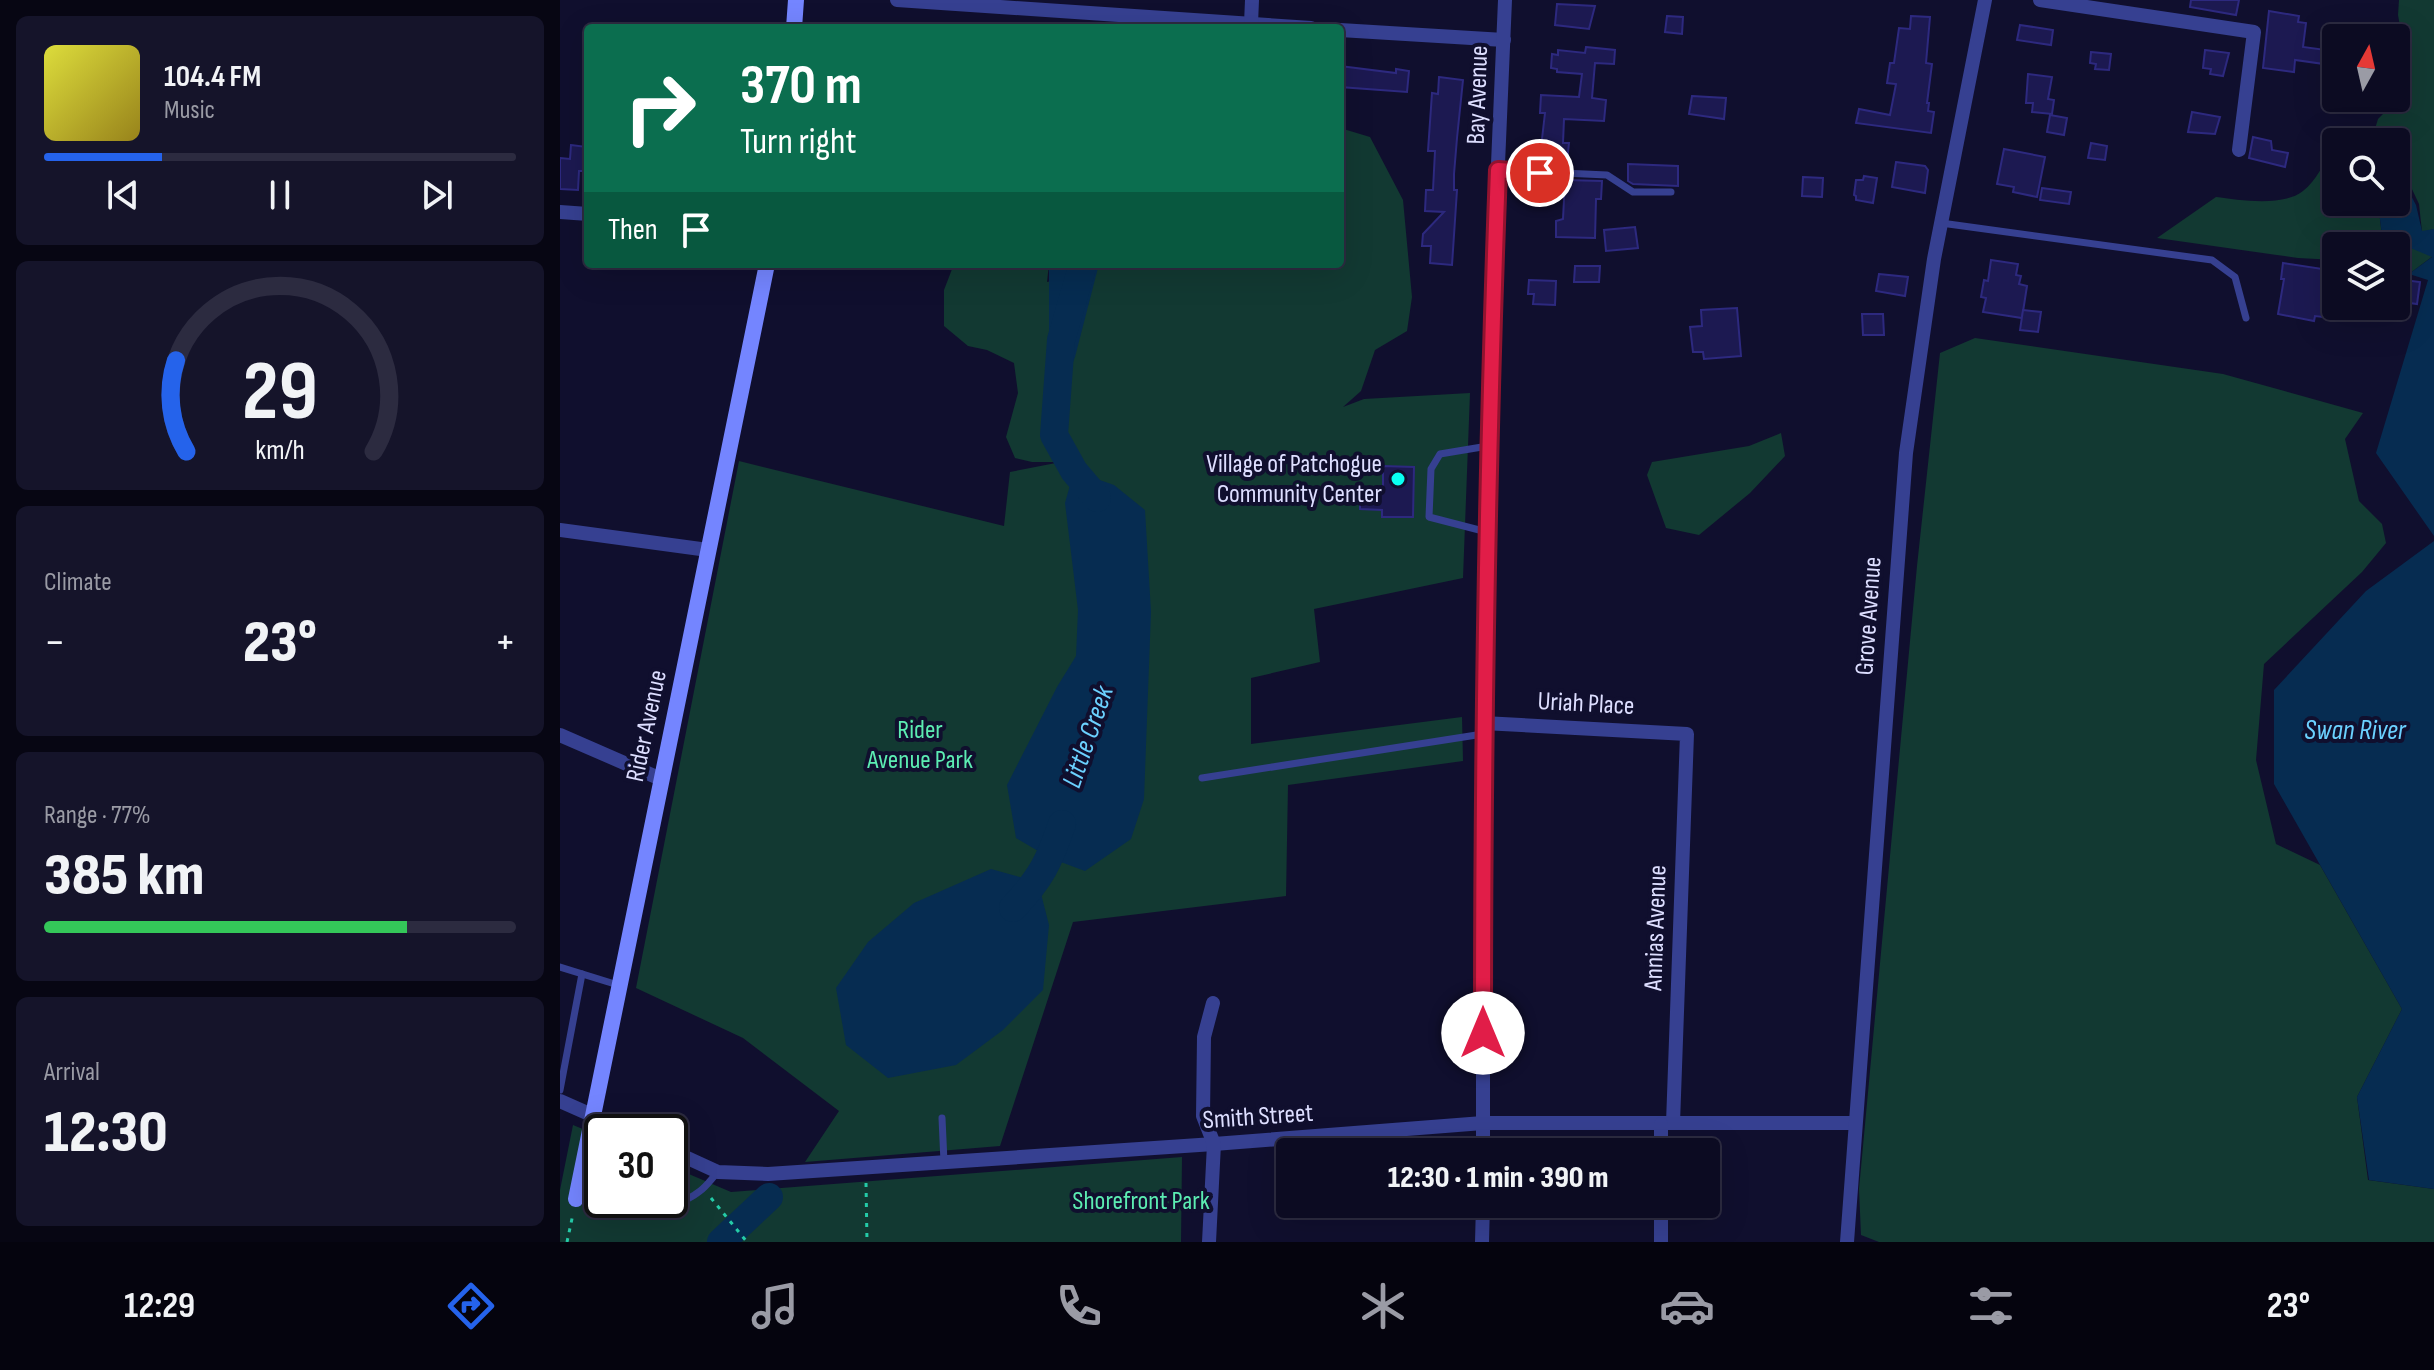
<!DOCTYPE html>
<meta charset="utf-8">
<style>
body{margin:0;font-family:"Sofia Sans Condensed",sans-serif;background:#15142a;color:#f1f3f6;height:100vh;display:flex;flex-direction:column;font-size:30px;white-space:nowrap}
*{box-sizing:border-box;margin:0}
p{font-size:26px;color:#9a9ba5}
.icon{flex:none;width:44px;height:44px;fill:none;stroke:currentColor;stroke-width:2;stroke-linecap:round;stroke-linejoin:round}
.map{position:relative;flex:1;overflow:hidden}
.details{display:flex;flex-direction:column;gap:16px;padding:16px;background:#070613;width:560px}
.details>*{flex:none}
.top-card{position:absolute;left:24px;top:24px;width:760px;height:244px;border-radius:8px;box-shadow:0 8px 32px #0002,0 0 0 2px #2c2b40;background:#0b6e4f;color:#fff;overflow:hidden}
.needle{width:52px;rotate:8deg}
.tools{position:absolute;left:1762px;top:24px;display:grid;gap:16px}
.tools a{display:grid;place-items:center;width:88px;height:88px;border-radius:8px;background:#0c0b22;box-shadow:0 8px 32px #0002,0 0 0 2px #2c2b40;font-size:40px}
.speed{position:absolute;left:24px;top:1114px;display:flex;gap:16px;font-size:40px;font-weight:700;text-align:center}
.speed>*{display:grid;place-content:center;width:104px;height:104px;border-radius:50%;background:#0c0b22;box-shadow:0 8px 32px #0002,0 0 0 2px #2c2b40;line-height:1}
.speed .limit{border:4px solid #111;border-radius:12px;background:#fff;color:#111}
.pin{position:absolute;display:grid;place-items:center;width:68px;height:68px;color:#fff;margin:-34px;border:4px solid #fff;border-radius:50%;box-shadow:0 2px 8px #0007}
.me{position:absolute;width:88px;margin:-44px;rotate:0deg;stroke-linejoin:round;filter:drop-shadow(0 0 6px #0008)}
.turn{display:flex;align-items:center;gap:28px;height:168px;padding:0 24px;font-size:36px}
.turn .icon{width:104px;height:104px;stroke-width:2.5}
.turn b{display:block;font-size:56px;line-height:68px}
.then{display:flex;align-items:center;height:76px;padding:0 24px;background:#0003;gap:16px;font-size:30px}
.big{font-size:60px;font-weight:800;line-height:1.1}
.details .card{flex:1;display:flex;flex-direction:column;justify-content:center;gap:12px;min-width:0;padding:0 28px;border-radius:12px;background:#15142a}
.details .dial{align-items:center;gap:0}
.dial svg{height:208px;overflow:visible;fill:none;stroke:#2c2b40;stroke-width:7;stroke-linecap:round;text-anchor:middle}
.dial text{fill:#f1f3f6;stroke:none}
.song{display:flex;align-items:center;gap:24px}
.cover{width:96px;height:96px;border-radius:12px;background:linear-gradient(135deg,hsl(60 70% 55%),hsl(50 70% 35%))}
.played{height:8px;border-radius:4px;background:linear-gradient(90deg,#2563eb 25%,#2c2b40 25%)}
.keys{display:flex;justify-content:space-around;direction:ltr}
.heat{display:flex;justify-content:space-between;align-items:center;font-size:44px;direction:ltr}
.charge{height:12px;border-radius:6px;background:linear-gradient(90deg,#34c759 77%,#2c2b40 0)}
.trip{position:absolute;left:716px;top:1138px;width:444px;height:80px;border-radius:8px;background:#0c0b22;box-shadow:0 8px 32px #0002,0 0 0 2px #2c2b40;font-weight:800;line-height:80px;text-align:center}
.tab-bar{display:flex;height:128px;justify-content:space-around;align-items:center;background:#05040e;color:#9a9ba5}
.tab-bar .icon{width:56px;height:56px}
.tab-bar .selected{color:#2563eb}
.tab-bar b{font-size:36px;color:#f1f3f6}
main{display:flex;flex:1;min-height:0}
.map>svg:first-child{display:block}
</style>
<main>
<section class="details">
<div class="card">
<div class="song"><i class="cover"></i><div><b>104.4 FM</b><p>Music</p></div></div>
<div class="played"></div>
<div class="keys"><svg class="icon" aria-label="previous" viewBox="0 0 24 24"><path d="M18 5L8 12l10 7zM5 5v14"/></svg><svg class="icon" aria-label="pause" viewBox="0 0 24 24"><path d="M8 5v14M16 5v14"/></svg><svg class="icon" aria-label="next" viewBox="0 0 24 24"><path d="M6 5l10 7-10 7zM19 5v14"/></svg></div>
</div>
<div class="card dial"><svg viewBox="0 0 100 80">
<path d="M14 69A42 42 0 1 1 86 69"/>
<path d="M14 69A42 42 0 0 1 10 34" stroke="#2563eb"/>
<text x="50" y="56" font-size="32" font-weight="700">29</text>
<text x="50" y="72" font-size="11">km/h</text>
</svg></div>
<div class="card"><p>Climate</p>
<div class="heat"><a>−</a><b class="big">23°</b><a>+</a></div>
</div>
<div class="card"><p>Range · 77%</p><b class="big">385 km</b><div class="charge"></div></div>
<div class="card"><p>Arrival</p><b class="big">12:30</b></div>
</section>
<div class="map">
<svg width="1874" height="1242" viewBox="0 0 1874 1242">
<rect width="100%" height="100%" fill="#100f2e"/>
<!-- green -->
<g fill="#123932">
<polygon points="1839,0 1874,0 1874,229 1862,232 1859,204 1851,187 1836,181 1836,142 1811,142 1818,119 1837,100 1847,65 1838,15"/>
<polygon points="780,128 810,137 843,200 852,297 847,331 815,350 801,391 783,407 804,399 910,393 903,578 754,609 760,662 691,678 691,744 902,717 903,761 728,785 726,896 513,922 440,1146 245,1162 279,1111 183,1038 76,988 179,461 444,526 450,472 501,462 472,462 455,458 446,437 458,393 454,363 427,350 408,346 384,326 384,290 394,264 489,264 487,282 536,270 539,264 780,264"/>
<path d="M 1776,152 L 1776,202 L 1818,202 L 1822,236 L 1873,256 L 1849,274 L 1836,273 L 1836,246 L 1776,246 L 1776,260 L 1738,258 L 1597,238 L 1656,197 C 1679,200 1723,207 1743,191 C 1757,181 1762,162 1776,152 Z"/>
<polygon points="1415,338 1663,374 1803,413 1785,439 1799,501 1822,524 1826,543 1802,572 1704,664 1696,760 1716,844 1760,865 1842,1009 1797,1097 1808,1180 1874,1189 1874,1242 1319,1242 1301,1235 1299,1189 1357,566 1380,353"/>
<polygon points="1221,433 1225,456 1190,493 1139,535 1106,528 1087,475 1092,462 1189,446"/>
<polygon points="13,1125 42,1137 42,1200 110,1200 110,1166 171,1192 622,1157 621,1242 0,1242 0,1190"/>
</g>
<!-- water -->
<g fill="#062c51">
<polygon points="1836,187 1848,190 1856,205 1862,231 1874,229 1874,536 1816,453 1868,280 1849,274 1872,257 1822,236 1818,202 1836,202"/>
<polygon points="489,264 539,264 515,357 506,379 489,363"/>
<polygon points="514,471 554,485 585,510 591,612 584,799 571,839 525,871 490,858 456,838 447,785 497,687 516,656 518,610 505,503"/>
<polygon points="1874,541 1874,1189 1809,1180 1797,1097 1842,1009 1714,784 1714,690 1806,591"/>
<polygon points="431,869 478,882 489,925 483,990 443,1030 396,1065 328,1078 286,1045 276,988 308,942 354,903"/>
</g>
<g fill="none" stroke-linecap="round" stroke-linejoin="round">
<!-- river -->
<g stroke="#062c51" stroke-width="28">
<polyline points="523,264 501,340 494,435 514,471 537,498"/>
<path d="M 453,908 C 481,878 489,862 502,824"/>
<polyline points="161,1242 209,1197"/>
</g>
</g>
<!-- building -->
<g fill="#1c1951" stroke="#2d297f" stroke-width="2">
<polygon points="1631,0 1679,0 1676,15 1630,7"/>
<polygon points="997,4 1035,6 1029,29 995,25"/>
<polygon points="1709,11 1739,16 1738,22 1746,23 1743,47 1766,50 1764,64 1735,60 1734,72 1703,68"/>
<polygon points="1107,16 1123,17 1122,34 1105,32"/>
<polygon points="1351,16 1370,17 1366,63 1372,64 1367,103 1369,103 1368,111 1374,112 1371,133 1296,123 1299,109 1330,115 1336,84 1327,83 1330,63 1334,63 1339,28 1350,29"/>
<polygon points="1460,25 1493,30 1491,45 1457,40"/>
<polygon points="1026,47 1055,50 1054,64 1035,63 1032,98 1046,100 1044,121 1004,119 1003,143 1009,143 1007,161 984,159 982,139 985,113 980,113 981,95 1019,97 1022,74 997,72 997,69 991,68 992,54 998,55 998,50 1025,53"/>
<polygon points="1645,50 1669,53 1663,76 1650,74 1651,69 1643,68"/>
<polygon points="1531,52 1551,54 1549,70 1535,69 1536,64 1530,63"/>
<polygon points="780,66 836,73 836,69 849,71 847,92 780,87"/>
<polygon points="1468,74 1492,77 1488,99 1494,100 1492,114 1472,112 1473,103 1466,103"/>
<polygon points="879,77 903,80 897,138 894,174 894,190 897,190 892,265 870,263 871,246 862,246 863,234 884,212 865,211 866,190 873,190 875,151 868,151 872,93 878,94"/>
<polygon points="1132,96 1166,98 1164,119 1129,114"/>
<polygon points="1632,112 1660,117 1655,134 1628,132"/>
<polygon points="1490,115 1507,118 1504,135 1487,132"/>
<polygon points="1693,137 1711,141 1712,150 1728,153 1725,167 1689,158"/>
<polygon points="1531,143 1547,146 1545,160 1528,158"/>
<polygon points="11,145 27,147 25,171 19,171 18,190 0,189 0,158 10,159"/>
<polygon points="1444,149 1485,157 1477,197 1453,192 1454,187 1437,184"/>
<polygon points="1336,162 1365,166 1368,170 1365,193 1332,187"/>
<polygon points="1068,164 1118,166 1118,186 1073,184 1068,181"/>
<polygon points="1304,176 1317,178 1313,203 1296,200 1296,196 1294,195 1296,180 1303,180"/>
<polygon points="1243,177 1263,178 1262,197 1242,196"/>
<polygon points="1005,180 1042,181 1041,199 1036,199 1035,238 996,237 996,221 1003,219"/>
<polygon points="1482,188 1511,192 1509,204 1480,200"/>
<polygon points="1075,227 1078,248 1046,251 1044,230"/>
<polygon points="1431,260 1458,264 1456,275 1461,276 1459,284 1467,286 1462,318 1423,312 1426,298 1421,297 1424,280 1428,281"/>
<polygon points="1723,263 1776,271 1776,306 1791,306 1789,320 1755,316 1754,321 1718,314 1724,279 1721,279"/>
<polygon points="1015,266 1040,266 1039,282 1014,282"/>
<polygon points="1319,274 1348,277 1345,296 1316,291"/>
<polygon points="1836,279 1860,282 1857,304 1836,301"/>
<polygon points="969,280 996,281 995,305 973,304 974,294 968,294"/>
<polygon points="1177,308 1181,356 1144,359 1143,352 1133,352 1130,327 1142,326 1141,310"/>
<polygon points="1463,310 1481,312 1478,332 1460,330"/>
<polygon points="1302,314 1323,314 1324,335 1303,335"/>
<polygon points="823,466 854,467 853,517 822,517 822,510 800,509 800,492 823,492"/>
</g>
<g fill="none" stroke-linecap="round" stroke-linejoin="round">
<!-- path -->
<g stroke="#25cba8" stroke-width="3" stroke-dasharray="4 6" stroke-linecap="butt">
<polyline points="306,1183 307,1242"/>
<polyline points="151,1198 187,1242"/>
<polyline points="7,1242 13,1214"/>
</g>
<!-- lane -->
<g stroke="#364091" stroke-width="7">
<polyline points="938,170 1047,175 1073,192 1111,192"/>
<polyline points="1381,223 1652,260 1675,277 1686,318"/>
<polyline points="927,532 869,517 871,469 880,454 928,446"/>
<polyline points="642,778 923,734"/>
<polyline points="0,967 58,985"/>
<polyline points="0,1090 22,974"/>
<polyline points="382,1118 384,1162"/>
<polyline points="29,1195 42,1199"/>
<path d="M 46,1200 C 78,1210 112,1213 140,1191 C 147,1186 152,1178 158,1172"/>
</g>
<!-- street -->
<g stroke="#364091" stroke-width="14">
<polyline points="337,0 751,28"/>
<polyline points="1480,0 1694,32 1679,150"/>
<polyline points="691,24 692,0"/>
<polyline points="780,30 944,40"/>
<polyline points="0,212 28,214"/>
<polyline points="0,530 148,550"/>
<polyline points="923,723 1127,734 1113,1123"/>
<polyline points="0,735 101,779"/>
<polyline points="0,1101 70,1132"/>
<polyline points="110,1150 158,1172 208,1174 654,1144 923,1123 1295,1123"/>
<polyline points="923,1152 923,723 930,352 945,0"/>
<polyline points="1101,1152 1101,1124"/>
<polyline points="649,1242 654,1144 643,1116 644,1037 653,1003"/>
<polyline points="922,1242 923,1204"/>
<polyline points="1101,1242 1101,1204"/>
<polyline points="1287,1242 1346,453 1374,259 1425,0"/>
</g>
<!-- secondary -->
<g stroke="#7485ff" stroke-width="16">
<polyline points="234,28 236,0"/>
<polyline points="16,1199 207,264"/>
</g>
</g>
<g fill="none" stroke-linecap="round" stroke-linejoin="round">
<defs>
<path id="route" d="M 923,1033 C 923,745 927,458 938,170 L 980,173"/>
</defs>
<!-- route casing -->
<use href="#route" stroke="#92132f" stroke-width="20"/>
<!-- route -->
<use href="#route" stroke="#e11d48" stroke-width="14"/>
</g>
<!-- markers -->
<circle fill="#09fff2" stroke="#100f2e" stroke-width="3" cx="838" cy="479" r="8"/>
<g text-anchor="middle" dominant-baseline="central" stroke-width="8" stroke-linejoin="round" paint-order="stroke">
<!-- street labels -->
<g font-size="26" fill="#dddeff" stroke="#100f2e">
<text transform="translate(918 95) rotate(-88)">Bay Avenue</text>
<text transform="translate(1309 616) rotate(-86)">Grove Avenue</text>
<text transform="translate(1026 704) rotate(3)">Uriah Place</text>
<text transform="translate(87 726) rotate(-78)">Rider Avenue</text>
<text transform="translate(1096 928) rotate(-88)">Annias Avenue</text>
<text transform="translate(698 1117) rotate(-4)">Smith Street</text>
</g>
<!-- poi labels -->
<g font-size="26" fill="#dddeff" stroke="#100f2e" text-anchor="end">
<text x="822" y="464">Village of Patchogue<tspan x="822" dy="30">Community Center</tspan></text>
</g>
<!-- park labels -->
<g font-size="26" fill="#5cecb2" stroke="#100f2e">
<text x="360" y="730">Rider<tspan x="360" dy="30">Avenue Park</tspan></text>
<text x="581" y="1201">Shorefront Park</text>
</g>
<!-- water labels -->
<g font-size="28" font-style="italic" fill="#6bd1ff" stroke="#100f2e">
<text x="1795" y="730">Swan River</text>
<text transform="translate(528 737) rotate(-71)">Little Creek</text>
</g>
</g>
</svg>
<div class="tools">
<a><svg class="needle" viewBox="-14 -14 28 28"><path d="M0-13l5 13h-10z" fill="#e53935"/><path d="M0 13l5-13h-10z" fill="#9a9ba5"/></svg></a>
<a><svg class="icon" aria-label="search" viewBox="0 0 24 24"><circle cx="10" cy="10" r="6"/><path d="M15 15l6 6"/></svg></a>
<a><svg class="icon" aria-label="layers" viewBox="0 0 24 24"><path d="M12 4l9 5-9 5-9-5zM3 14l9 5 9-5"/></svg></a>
</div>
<div class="speed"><div class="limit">30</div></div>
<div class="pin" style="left:980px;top:173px;background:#d93025"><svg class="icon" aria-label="arrive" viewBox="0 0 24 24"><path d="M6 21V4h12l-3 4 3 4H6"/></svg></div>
<svg class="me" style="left:923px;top:1033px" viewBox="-20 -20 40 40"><circle r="19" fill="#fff"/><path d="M0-13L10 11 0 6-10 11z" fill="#e11d48"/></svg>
<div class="trip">12:30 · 1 min · 390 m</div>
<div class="top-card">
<div class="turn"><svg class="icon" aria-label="right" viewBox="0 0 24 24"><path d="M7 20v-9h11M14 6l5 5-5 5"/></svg><div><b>370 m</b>Turn right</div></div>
<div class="then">Then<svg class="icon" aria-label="arrive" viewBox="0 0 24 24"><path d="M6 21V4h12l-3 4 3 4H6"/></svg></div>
</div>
</div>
</main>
<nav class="tab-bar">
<b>12:29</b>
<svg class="icon selected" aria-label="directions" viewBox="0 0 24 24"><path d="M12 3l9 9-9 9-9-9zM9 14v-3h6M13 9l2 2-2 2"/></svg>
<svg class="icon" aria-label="music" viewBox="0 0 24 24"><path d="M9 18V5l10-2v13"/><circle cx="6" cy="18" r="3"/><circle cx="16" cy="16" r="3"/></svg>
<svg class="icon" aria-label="phone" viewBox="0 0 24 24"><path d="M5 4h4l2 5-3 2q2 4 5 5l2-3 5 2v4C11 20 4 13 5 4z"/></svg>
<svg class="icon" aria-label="climate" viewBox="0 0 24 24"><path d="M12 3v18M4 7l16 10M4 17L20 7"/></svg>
<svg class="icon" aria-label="car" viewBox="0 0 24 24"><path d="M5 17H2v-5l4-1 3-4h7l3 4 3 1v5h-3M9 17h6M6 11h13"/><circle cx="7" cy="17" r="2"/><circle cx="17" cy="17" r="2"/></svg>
<svg class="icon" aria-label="filters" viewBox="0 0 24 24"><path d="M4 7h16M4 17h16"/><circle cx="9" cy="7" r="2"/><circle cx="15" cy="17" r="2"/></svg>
<b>23°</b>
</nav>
